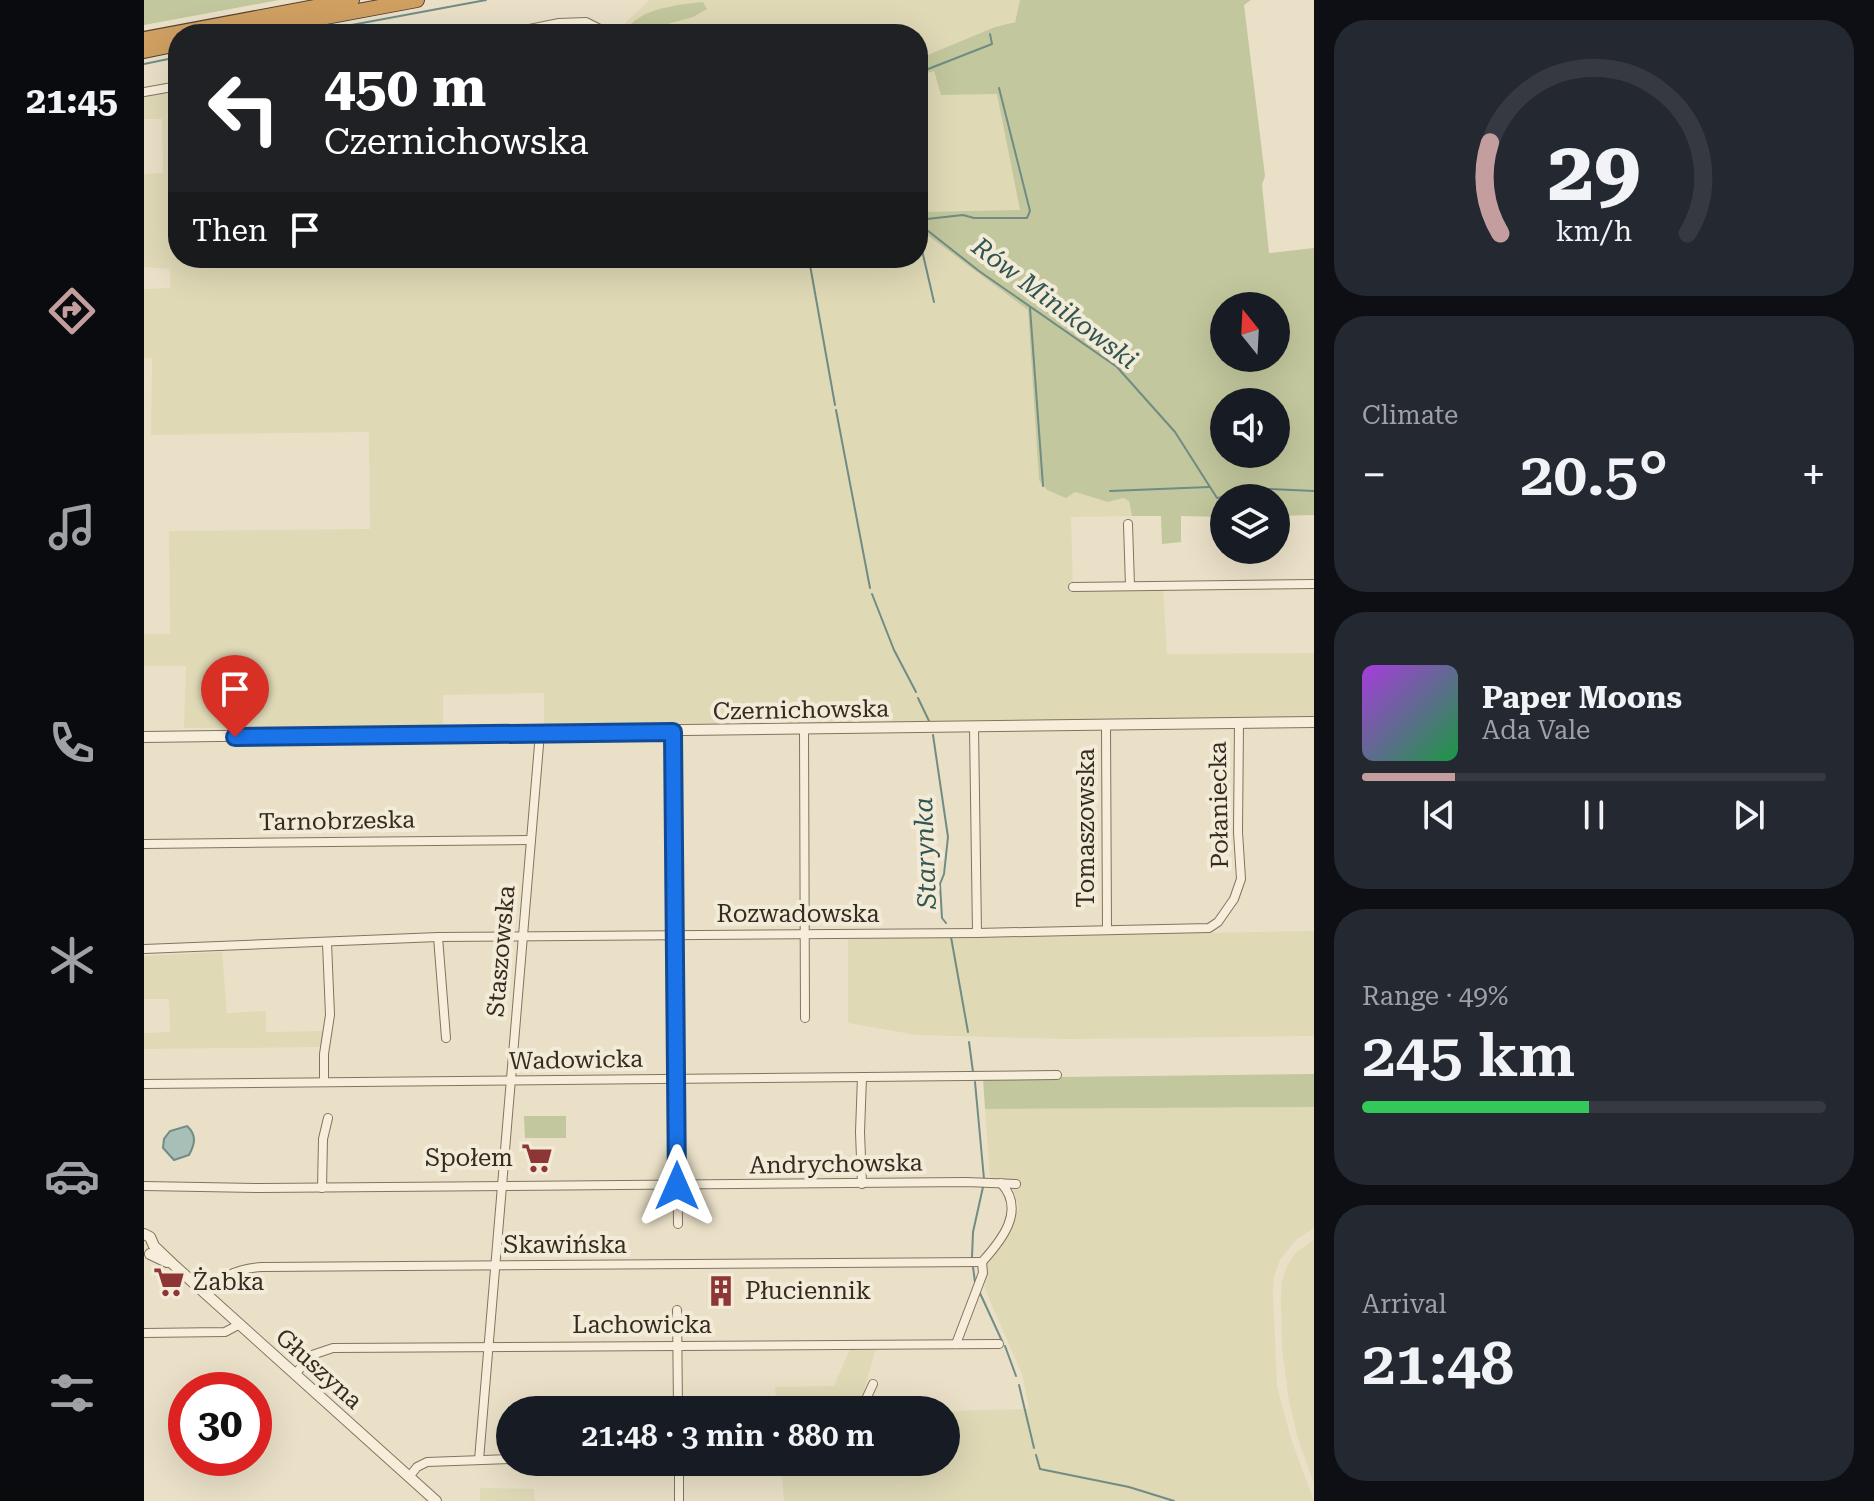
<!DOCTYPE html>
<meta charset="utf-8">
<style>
body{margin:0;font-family:"Roboto Serif",serif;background:#242831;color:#f1f3f6;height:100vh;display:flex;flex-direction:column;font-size:30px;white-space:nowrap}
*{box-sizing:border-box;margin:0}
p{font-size:26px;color:#9ea1a6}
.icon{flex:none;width:44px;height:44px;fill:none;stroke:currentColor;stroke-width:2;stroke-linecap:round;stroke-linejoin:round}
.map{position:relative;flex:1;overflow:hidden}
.panel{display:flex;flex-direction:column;gap:20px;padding:20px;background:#0d0f14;width:560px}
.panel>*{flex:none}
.banner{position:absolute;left:24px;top:24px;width:760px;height:244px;border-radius:32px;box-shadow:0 8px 32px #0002;background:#202124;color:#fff;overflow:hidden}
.needle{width:52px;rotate:342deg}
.tools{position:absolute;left:1066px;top:292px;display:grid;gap:16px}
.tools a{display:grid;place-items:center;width:80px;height:80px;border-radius:50%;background:#171b24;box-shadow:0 8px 32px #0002;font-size:40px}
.speed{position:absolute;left:24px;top:1372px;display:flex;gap:16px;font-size:40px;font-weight:700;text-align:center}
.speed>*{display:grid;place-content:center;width:104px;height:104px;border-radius:50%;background:#171b24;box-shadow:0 8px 32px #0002;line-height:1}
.speed .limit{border:12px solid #d22;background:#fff;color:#111}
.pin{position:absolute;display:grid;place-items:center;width:68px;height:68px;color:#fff;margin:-82px -34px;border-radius:50% 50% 50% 0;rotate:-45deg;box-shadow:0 0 8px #0007}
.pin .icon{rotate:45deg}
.me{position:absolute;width:88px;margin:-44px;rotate:0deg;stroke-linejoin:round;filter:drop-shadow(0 0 6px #0008)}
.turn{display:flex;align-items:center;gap:28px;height:168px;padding:0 24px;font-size:36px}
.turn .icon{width:104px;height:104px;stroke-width:2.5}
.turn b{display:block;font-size:56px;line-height:68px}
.then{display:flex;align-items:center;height:76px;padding:0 24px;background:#0003;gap:16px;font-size:30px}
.big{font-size:60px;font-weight:600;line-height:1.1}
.panel .widget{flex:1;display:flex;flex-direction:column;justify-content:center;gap:12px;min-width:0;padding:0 28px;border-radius:32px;background:#242831}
.panel .dial{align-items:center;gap:0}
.dial svg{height:208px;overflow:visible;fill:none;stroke:#363941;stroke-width:7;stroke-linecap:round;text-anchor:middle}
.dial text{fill:#f1f3f6;stroke:none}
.song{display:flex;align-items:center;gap:24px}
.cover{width:96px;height:96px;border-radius:12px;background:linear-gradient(135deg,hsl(280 70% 55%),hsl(140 70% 35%))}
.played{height:8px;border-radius:4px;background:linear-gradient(90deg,#c49e9f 20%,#363941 20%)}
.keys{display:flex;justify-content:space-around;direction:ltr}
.heat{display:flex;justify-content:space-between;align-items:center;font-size:44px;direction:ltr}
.charge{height:12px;border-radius:6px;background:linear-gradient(90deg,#34c759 49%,#363941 0)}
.trip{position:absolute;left:352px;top:1396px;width:464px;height:80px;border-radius:40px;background:#171b24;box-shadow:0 8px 32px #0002;font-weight:600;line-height:80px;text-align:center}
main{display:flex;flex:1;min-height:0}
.menu{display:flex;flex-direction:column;width:144px;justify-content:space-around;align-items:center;background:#090b0e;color:#9ea1a6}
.menu .icon{width:56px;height:56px}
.menu .selected{color:#c49e9f}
.menu b{font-size:36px;color:#f1f3f6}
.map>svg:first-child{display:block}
</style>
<main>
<nav class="menu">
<b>21:45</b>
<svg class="icon selected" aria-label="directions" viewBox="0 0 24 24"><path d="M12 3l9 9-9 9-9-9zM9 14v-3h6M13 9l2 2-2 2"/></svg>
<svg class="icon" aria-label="music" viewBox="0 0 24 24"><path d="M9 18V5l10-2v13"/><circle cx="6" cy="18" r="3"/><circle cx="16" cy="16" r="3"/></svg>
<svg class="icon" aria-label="phone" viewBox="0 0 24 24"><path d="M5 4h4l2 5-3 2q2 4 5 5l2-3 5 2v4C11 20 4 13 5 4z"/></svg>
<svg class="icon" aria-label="climate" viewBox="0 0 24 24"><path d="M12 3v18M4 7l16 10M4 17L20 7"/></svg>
<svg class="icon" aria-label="car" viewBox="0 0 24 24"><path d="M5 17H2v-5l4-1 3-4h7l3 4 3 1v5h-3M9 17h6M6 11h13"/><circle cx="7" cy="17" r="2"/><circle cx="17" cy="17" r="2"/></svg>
<svg class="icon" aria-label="filters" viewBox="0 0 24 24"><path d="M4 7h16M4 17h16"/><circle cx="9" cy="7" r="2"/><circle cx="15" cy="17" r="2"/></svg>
</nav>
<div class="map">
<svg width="1170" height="1501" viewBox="0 0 1170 1501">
<rect width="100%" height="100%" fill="#eae0c8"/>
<!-- farmland -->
<g fill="#dfd9b6">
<polygon points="505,0 876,0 871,21 851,27 774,59 774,34 470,34"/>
<polygon points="790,71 797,95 853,93 876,210 774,212 774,76"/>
<polygon points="34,90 34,258 774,258 774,228 884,309 895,480 903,490 931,492 964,502 979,498 985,501 988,516 927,517 929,587 1019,587 1023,654 1170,653 1170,719 400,732 400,693 299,695 299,727 40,728 42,666 0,666 0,634 26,634 25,531 226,529 225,432 7,435 8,358 0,358 0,289 26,288 26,269 0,267 0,174 19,173 18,119 0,119 0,97"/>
<polygon points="1170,931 1170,1036 924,1039 772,1035 704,1023 704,939"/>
<polygon points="78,952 83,1013 122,1011 122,1032 179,1031 177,1047 0,1049 0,1033 26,1032 25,999 0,999 0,956"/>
<polygon points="1170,1107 1170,1228 1152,1240 1136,1260 1130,1276 1129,1292 1133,1386 1147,1439 1170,1501 640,1501 637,1462 802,1462 802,1411 885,1409 878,1374 841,1289 839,1267 854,1249 875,1208 869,1189 846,1176 841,1109"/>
<polygon points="1170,1239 1170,1483 1154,1439 1145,1401 1138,1349 1137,1297 1138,1280 1143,1266 1151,1254"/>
<polygon points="708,1344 733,1345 714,1410 633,1410 631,1387 690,1386"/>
<polygon points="336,1488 390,1489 391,1501 336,1501"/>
</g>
<!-- green -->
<g fill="#c2c79d" fill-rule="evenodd">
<polygon points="0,0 135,0 0,25"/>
<path d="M 876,0 L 1107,0 L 1100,5 L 1121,176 L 1118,185 L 1125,253 L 1170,248 L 1170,515 L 1132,516 L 1132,498 L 1080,498 L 1080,517 L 1037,516 L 1037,542 L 1018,544 L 1017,516 L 988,516 L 985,501 L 979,498 L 964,502 L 931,492 L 922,498 L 903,490 L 895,480 L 884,310 L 774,228 L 774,212 L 876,210 L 853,94 L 797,95 L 790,71 L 774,76 L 774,59 L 851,27 L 871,22 ZM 1080,306 L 1132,306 L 1132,358 L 1080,358 ZM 1080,402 L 1132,402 L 1132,454 L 1080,454 Z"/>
<path d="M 559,2 L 563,9 L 549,17 L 491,33 L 485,32 L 484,27 C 502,7 534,5 559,2 Z"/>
<polygon points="1170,1074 1170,1107 841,1109 839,1078"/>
<polygon points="380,1116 422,1116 422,1138 381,1138"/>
</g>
<!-- water -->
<path fill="#a8bfb8" stroke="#708c85" stroke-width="2" d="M 43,1126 C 53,1135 51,1144 45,1155 L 30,1160 L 19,1148 L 20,1139 L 26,1131 Z"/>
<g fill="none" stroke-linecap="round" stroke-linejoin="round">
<!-- stream -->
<g stroke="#708c85" stroke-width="2">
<polyline points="159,34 342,0"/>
<polyline points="0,64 34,57"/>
<polyline points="774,73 848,44 846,34"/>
<polyline points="774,220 819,215 830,218 883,218 886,211 855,88"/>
<polyline points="774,223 835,271 973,367 1031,432 1073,498 1126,489 1170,491"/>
<polyline points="774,233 790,302"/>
<polyline points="665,258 666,260"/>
<polyline points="666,265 691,405"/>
<polyline points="886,308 899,486"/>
<polyline points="692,410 726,588"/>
<polyline points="966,491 1065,487"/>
<polyline points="728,594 750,650 772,692"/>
<polyline points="774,698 786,723"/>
<polyline points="789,735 804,837 800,874 796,884 798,918 802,923"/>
<polyline points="807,937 824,1032"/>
<polyline points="825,1042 829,1072"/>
<polyline points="831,1082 840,1179"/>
<polyline points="828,1257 829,1232 839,1187"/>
<polyline points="829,1267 831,1282"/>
<polyline points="835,1291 858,1341"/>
<polyline points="861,1346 872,1376"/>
<polyline points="875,1385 890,1448"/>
<polyline points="892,1455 896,1469 985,1487 1030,1501"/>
</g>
<defs>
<g id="minor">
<polyline points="361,34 415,23 442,22 466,34"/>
<polyline points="0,92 34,86"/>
<polyline points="984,524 986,586"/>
<polyline points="929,587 1170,584"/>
<polyline points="962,726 963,930"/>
<polyline points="830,727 833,933"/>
<polyline points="660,730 661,1018"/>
<polyline points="529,732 534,1224"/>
<polyline points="0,844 387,840"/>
<polyline points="294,937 302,1038"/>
<polyline points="0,949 294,937 833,933 1065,928 1074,922 1090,899 1097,879 1094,832 1095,723"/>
<polyline points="718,1077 716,1132 718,1184"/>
<polyline points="180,1081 180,1054 186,1015 183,943"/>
<polyline points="0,1084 913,1075"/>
<polyline points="0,1186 117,1188 822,1182 872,1184"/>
<polyline points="178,1188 179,1139 184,1118"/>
<path d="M 61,1292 C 76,1277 96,1268 118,1267 L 838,1262"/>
<polyline points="533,1310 534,1410"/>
<polyline points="0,1333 81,1332 96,1324"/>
<path d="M 812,1344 L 839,1273 L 838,1262 C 858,1240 882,1210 857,1183"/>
<polyline points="151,1374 168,1355 189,1348 855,1344"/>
<polyline points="717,1410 729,1384"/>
<polyline points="335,1460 396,733"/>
<polyline points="535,1462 535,1501"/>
<polyline points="265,1477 273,1467 283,1462 366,1459"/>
</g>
<g id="tertiary">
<polyline points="0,737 1170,722"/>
<polyline points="0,1234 6,1237 10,1246 32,1267 292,1501"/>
<polyline points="6,1254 23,1262"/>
</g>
<g id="motorway">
<polyline points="90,34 273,0"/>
<polyline points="0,39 208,0"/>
<polyline points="0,51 34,44"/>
</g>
</defs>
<!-- minor casing -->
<use href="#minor" stroke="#84735f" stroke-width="10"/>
<!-- tertiary casing -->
<use href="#tertiary" stroke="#84735f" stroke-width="12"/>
<!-- motorway casing -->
<use href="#motorway" stroke="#534232" stroke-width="16"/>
<!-- minor -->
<use href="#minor" stroke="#f6eeda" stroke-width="8"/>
<!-- tertiary -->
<use href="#tertiary" stroke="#f6eeda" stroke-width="10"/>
<!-- motorway -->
<use href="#motorway" stroke="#d0a062" stroke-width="14"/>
</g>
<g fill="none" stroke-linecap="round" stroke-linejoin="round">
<defs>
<polyline id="route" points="91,737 529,732 533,1186"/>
</defs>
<!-- route casing -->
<use href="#route" stroke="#114b97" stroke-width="20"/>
<!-- route -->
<use href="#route" stroke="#1a73e8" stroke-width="14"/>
</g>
<!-- icons -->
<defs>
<symbol id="supermarket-bare" viewBox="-9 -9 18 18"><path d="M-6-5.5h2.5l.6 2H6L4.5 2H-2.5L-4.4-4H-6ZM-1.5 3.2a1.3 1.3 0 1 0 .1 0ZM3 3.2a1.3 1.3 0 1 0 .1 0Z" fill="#8e3535" stroke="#f2ebd7" stroke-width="2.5" paint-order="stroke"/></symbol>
<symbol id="building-bare" viewBox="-9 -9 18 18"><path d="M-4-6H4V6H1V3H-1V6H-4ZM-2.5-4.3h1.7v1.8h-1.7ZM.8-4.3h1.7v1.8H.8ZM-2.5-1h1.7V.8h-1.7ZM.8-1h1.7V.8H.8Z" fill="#8e3535" stroke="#f2ebd7" stroke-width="2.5" paint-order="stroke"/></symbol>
</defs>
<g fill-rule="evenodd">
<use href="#supermarket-bare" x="371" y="1136" width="44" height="44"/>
<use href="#supermarket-bare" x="3" y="1260" width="44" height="44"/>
<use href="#building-bare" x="555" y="1269" width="44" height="44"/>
</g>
<g text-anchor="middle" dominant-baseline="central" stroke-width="8" stroke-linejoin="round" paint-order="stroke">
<!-- street labels -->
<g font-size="24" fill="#362b21" stroke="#f2ebd7">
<text transform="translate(657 710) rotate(-1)">Czernichowska</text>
<text transform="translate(1075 805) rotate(-91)">Połaniecka</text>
<text transform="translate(193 821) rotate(-1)">Tarnobrzeska</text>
<text transform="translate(942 828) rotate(-90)">Tomaszowska</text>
<text x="654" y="914">Rozwadowska</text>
<text transform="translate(357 951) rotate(-85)">Staszowska</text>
<text transform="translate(432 1060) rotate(-1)">Wadowicka</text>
<text transform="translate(692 1164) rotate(-1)">Andrychowska</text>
<text x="421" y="1245">Skawińska</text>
<text x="498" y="1325">Lachowicka</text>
<text transform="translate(175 1369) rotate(42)">Głuszyna</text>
</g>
<!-- poi labels -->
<g font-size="24" fill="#362b21" stroke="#f2ebd7" text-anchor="start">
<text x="369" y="1158" text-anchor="end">Społem</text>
<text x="49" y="1282">Żabka</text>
<text x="601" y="1291">Płuciennik</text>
</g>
<!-- water labels -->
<g font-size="26" font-style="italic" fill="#325452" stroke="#f2ebd7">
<text transform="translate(911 303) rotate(37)">Rów Minikowski</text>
<text transform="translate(781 853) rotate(-92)">Starynka</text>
</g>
</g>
</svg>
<div class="tools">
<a><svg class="needle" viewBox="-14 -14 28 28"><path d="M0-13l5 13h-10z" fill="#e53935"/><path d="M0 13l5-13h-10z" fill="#9ea1a6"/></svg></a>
<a><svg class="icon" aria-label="sound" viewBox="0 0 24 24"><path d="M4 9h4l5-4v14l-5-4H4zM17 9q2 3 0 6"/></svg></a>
<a><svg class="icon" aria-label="layers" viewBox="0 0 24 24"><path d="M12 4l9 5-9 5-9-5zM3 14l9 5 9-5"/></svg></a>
</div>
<div class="speed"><div class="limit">30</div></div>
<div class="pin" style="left:91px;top:737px;background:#d93025"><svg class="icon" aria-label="arrive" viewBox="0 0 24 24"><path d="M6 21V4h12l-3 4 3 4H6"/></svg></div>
<svg class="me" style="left:533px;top:1186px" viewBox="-20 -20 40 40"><path d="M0-17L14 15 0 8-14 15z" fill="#1a73e8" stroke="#fff" stroke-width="4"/></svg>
<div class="trip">21:48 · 3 min · 880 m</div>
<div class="banner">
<div class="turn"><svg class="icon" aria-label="left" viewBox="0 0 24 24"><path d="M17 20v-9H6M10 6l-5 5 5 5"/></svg><div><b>450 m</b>Czernichowska</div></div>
<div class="then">Then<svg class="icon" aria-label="arrive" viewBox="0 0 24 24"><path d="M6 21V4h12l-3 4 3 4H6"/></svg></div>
</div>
</div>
<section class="panel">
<div class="widget dial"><svg viewBox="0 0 100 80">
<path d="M14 69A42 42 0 1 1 86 69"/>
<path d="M14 69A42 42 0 0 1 10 34" stroke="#c49e9f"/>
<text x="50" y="56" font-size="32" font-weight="700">29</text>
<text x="50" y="72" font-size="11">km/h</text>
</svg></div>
<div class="widget"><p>Climate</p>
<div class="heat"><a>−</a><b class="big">20.5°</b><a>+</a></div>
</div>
<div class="widget">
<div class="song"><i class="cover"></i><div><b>Paper Moons</b><p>Ada Vale</p></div></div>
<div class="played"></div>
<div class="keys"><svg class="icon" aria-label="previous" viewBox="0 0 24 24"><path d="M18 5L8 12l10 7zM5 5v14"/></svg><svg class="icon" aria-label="pause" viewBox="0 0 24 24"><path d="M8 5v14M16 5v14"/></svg><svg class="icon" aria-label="next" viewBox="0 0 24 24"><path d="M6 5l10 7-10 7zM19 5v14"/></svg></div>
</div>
<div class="widget"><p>Range · 49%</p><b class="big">245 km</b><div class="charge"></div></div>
<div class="widget"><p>Arrival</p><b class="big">21:48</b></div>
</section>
</main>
